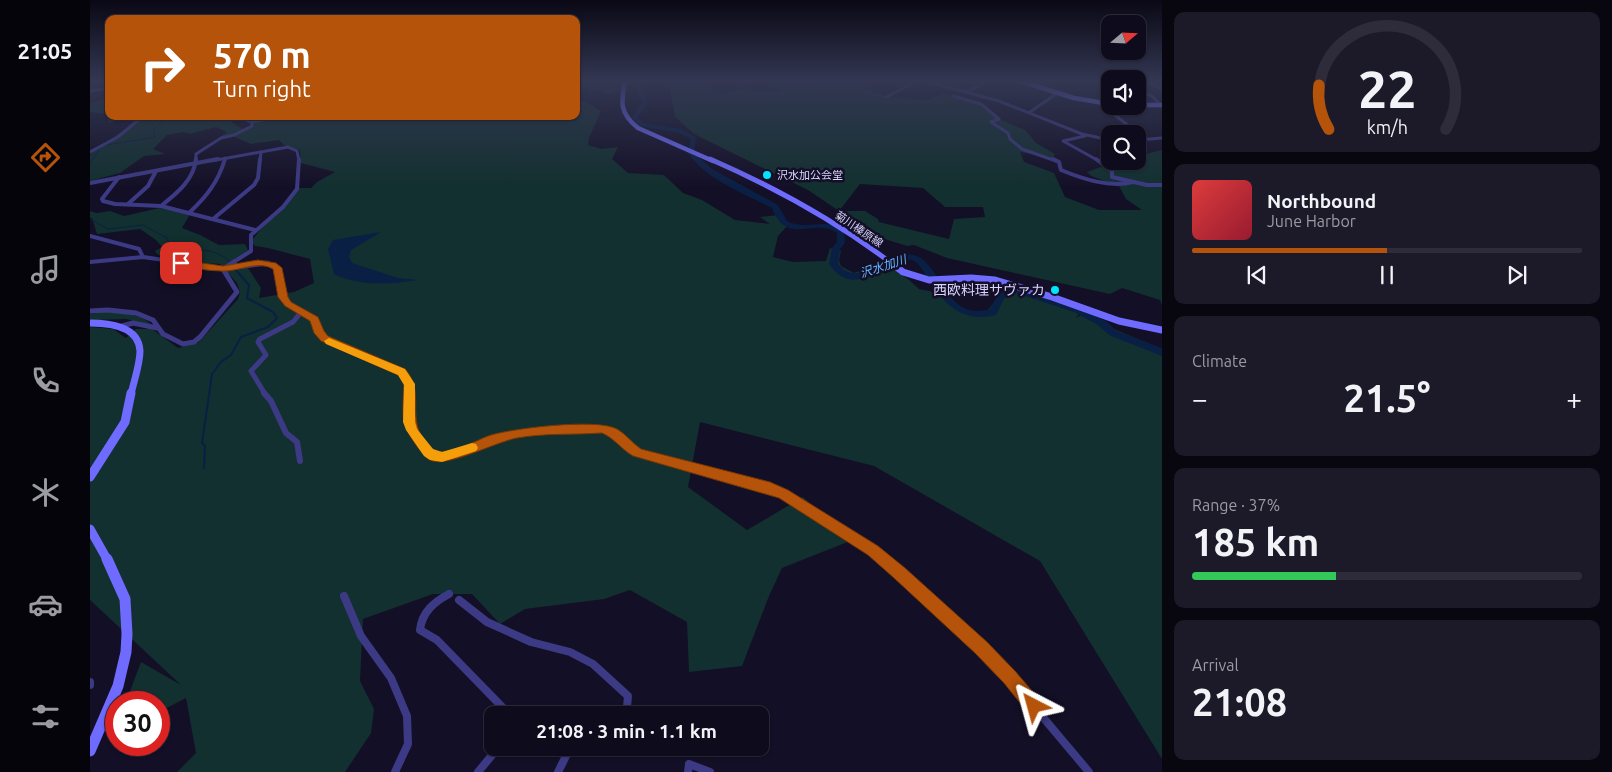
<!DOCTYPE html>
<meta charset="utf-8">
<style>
body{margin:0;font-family:Ubuntu,"Noto Sans JP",sans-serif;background:#1c1929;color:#f1f3f6;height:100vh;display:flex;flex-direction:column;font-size:19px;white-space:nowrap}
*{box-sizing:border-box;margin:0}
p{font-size:16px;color:#9b9ba3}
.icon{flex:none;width:28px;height:28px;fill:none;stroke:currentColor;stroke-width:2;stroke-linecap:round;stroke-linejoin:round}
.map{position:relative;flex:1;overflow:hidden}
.drawer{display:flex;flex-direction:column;gap:12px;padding:12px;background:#08060f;width:450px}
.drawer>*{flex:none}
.top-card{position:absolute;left:15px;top:15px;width:475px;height:105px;border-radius:10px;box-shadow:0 1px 4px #0004,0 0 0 1px #2e2b3b;background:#b45309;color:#fff;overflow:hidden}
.needle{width:32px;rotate:71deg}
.tools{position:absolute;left:1011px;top:15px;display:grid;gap:10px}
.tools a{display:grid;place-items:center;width:45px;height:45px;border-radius:10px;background:#0e0b1c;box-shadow:0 1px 4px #0004,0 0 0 1px #2e2b3b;font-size:25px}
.speed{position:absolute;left:15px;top:691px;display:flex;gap:10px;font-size:25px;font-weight:700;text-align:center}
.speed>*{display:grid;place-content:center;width:65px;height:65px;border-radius:50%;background:#0e0b1c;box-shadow:0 1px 4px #0004,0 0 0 1px #2e2b3b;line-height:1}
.speed .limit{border:8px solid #d22;background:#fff;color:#111}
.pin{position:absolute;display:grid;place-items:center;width:42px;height:42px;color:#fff;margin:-21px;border-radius:10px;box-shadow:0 2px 8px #0006}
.me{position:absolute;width:55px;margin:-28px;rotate:321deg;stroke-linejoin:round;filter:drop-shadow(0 0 4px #0008)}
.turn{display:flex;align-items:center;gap:18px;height:105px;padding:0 25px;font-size:22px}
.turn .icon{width:65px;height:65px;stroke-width:2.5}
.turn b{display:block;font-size:35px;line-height:42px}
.big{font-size:38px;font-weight:600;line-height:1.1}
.drawer .card{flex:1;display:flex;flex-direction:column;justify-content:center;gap:8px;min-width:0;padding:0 18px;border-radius:10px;background:#1c1929}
.drawer .dial{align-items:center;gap:0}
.dial svg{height:130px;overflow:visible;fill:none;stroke:#2e2b3b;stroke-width:7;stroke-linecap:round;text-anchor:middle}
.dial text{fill:#f1f3f6;stroke:none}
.song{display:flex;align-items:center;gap:15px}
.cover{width:60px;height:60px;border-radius:8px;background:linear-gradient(135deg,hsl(0 70% 55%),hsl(350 70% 35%))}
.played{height:5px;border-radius:2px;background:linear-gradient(90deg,#b45309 50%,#2e2b3b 50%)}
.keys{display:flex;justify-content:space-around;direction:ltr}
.heat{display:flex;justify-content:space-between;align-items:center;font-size:28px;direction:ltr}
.charge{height:8px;border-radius:4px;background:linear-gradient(90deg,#34c759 37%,#2e2b3b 0)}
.trip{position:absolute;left:394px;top:706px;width:285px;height:50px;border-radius:10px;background:#0e0b1c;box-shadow:0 1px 4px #0004,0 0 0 1px #2e2b3b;font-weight:600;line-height:50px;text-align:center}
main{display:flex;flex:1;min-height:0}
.menu{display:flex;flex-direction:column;width:90px;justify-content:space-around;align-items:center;background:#06040b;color:#9b9ba3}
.menu .icon{width:35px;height:35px}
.menu .on{color:#b45309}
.menu b{font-size:22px;color:#f1f3f6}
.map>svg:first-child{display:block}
</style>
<main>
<nav class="menu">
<b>21:05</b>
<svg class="icon on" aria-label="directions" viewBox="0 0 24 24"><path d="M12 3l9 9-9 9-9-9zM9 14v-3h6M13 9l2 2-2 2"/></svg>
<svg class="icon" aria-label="music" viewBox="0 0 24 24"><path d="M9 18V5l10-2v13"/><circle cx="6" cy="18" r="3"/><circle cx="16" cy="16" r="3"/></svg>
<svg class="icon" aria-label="phone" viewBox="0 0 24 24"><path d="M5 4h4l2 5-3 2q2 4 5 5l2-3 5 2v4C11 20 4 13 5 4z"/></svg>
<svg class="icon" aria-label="climate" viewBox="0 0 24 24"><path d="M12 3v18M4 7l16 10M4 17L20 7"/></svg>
<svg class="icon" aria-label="car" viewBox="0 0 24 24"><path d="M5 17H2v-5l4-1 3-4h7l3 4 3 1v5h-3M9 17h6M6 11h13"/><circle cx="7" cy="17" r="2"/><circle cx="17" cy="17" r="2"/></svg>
<svg class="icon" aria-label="filters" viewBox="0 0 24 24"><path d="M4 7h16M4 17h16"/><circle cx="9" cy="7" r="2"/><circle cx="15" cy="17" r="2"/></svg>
</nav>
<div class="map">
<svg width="1072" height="772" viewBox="0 0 1072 772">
<rect width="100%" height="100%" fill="#130f26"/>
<!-- green -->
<g fill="#12302f">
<polygon points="486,80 519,80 520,82 526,84 530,89 520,94 494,87 486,90"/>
<polygon points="580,80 606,80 625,84 620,88 632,94 653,88 633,80 643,80 666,92 687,92 690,90 672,84 674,82 701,83 700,80 711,80 711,85 725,82 711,80 775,80 778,90 800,97 837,100 854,94 891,104 906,118 935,130 946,143 965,154 963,158 930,152 934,162 964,173 975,197 1009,210 1052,210 1036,199 1029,186 1001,176 997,172 1028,161 1048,161 1048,156 1072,150 1072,305 1070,300 1032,288 1020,294 857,258 824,245 817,246 782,235 750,211 775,211 788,219 789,222 859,239 864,219 895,217 893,207 855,207 833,188 770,184 749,211 718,190 604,134 585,117 579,84"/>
<polygon points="19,95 19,116 38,116 37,118 19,123 16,114 0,112 0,103 10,101"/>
<path d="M 494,101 L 511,111 L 499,138 L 498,145 L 511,149 L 528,147 L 522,159 L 538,173 L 574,175 L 593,193 L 612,200 L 645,220 L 680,224 L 670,217 L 689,215 L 699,224 L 688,236 L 683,257 L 703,262 L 736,261 L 740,248 L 751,251 L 749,261 L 751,266 L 764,273 L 792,262 L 818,279 L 829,289 L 843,292 L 859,301 L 872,311 L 896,312 C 901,306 908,297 915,293 C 931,285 974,307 989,314 L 986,318 L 991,315 L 1072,349 L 1072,759 L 950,561 L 784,466 L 610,422 L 598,487 L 657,530 L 713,497 L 760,541 L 692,568 L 679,596 L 652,666 L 599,672 L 597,622 L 540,590 L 514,599 L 435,609 L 410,624 L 382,594 L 343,594 L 273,619 L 270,681 L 284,709 L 281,733 L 255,772 L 87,772 L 106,753 L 96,698 L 69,712 L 69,702 L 36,702 L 51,662 L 91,685 L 0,600 L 0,327 L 23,329 L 36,338 L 46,329 L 62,329 L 88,348 L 108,343 L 148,299 L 150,292 L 147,283 L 130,264 C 116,263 71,264 65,251 L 72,247 L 66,240 L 50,229 L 7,234 L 2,218 L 0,218 L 0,211 L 7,213 L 20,211 L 34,216 L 70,208 L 100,214 L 92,228 L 110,235 L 129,245 L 155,244 L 158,250 L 153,256 L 140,263 L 158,268 L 171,288 L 169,298 L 204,292 L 224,283 L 220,259 L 178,248 L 165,246 L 161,242 C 174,222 195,208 209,188 L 221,188 L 227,182 L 245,172 L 211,163 L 210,150 L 194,145 L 189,140 L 161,144 L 140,135 L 129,138 L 137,132 L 126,127 L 100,134 L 93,132 L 77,135 L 63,149 L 75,154 L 54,156 L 30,173 L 0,181 L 0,155 L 7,148 L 55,116 L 140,116 L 147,118 L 141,122 L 155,130 L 164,126 L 164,123 L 175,120 L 177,116 L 265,116 L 275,119 L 301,116 L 486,116 L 486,105 Z"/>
<path d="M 16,312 C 33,313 49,313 62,325 L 36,319 L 0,320 L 0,314 Z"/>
</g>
<!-- water -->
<path fill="#0a1f44" d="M 291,232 L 261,250 L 259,257 L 262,263 L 308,278 L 329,280 C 301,284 269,287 244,274 L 238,249 L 243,240 Z"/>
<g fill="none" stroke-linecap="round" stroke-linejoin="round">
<!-- stream-far1 -->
<g stroke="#0a1f44" stroke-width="1">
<polyline points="1051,80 1072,86"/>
<polyline points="0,83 19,82"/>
<polyline points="16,145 65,137 63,133 65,128 72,123 73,116"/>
<polyline points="0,163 10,148"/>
<path d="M 0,219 L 18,229 L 53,225 L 77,238 L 80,247 L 83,249 C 106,251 123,245 141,263"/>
</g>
<!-- stream -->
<polyline stroke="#0a1f44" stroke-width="2" points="114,468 115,446 112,443 122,374 131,362 141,355 151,337 178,327 187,318 183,312 157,298 159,285 145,269"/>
<!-- river -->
<path fill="#0a1f44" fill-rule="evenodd" d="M 546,80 L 551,80 L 551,86 L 558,102 L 548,117 L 553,123 L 591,129 L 606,137 L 604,153 L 622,169 L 688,205 L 697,221 C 716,231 734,217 754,230 L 755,243 L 750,249 L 748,264 C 769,291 797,249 824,255 C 846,260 855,305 880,310 C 886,312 893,310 899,310 L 910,291 L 927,287 L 990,308 L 1016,321 L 1027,331 L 1072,348 L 1072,356 L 1019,335 L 1008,325 L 984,312 L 926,293 C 913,293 912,305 906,315 C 872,323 854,305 837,277 C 832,270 830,264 822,260 C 790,257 767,303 739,264 L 742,248 L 747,242 L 747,233 C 723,217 697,247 682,208 C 653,193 617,180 598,153 L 601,139 L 589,133 L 549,126 L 542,117 L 552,102 L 545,86 Z"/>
<!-- street-far4 -->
<g stroke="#3d3a85" stroke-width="3">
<polyline points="831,80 909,101 992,134 1020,140"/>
<polyline points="885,80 894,82"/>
<polyline points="1048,80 1072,88"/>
<polyline points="535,83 561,80"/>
<polyline points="0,91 19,88"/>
<polyline points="1048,91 1062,96 1072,106"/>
<polyline points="877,92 899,80"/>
<polyline points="863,96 891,104 909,119 901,122 918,133 920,139 932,149 966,161"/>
<polyline points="796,97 830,80"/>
<polyline points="1009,103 1056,139"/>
<polyline points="940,112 966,94"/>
<polyline points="145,116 162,122 192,116"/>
<polyline points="995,136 973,141 1009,161"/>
<polyline points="1048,140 1072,138"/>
<polyline points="0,152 28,137 53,116"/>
<polyline points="106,161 106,154 131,138 144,135 162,126 162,122"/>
<polyline points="121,161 198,147 207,151 209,161"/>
<polyline points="134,161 135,158"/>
<polyline points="170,161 171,152"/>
</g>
<!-- street-far3 -->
<g stroke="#3d3a85" stroke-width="4">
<path d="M 963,159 L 969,162 L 971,170 C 993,179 1020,188 1043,182"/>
<polyline points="1006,159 1022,171 1022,177 1057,185 1072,185"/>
<polyline points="29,177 12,199 13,201 25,204 71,206 165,230"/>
<polyline points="0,183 128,159"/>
<polyline points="38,204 58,186 66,171"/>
<path d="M 71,206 C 86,194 104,180 106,159"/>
<path d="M 100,212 C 117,196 128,182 135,159"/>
<polyline points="123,219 164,185 168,178 170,159"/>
<polyline points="0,236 49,249 53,257"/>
<polyline points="0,262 53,257 95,263"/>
<polyline points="142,263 161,251 161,235 193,207 207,189 209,159"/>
<polyline points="175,263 178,263"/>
</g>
<!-- street-far2 -->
<g stroke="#3d3a85" stroke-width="5">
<path d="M 87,262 L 133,269 L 177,263 L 187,269 C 195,304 193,301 224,319 L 229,333 L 234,339 L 311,372 L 316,379 L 319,394"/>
<polyline points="0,311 18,310 46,313 63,320 73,334 93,344 104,342 110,337 147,292 133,269 144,262"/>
<polyline points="32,326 43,323 67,328"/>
<polyline points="175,394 161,371 176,355 168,342 170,339 203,322 212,311"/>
</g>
<!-- street-far1 -->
<g stroke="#3d3a85" stroke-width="6">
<polyline points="174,393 181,401 196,433 207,442 210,461"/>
<polyline points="319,393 318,416 322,430 337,450 348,457 366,455 406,439 424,434 462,429 512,429 522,434 547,453 680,488 694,494 783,551 795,561"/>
</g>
<!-- street -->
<g stroke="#3d3a85" stroke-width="8">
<polyline points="793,559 891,647 919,677 999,772"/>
<path d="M 359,594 C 344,602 332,612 330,630 L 347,640 L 420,715"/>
<polyline points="254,596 271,636 301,678 317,716 318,744 305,772"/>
<polyline points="369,600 397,622 441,642 480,652 503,664 538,696 537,707 525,715"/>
<polyline points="0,682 0,685"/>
<polyline points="388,772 408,748"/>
<polyline points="468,772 480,748"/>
<polyline points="598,772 599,764 620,772"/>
</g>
<!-- secondary-far4 -->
<g stroke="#6f6bff" stroke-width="4.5">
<path d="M 535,80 C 531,102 529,113 548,128 L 623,161"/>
<polyline points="927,80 984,98 1020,104"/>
<polyline points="1048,105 1072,105"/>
</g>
<!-- secondary-far3 -->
<path stroke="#6f6bff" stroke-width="5" d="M 620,159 C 684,187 746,221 801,263"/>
<!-- secondary-far2 -->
<g stroke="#6f6bff" stroke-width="7">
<polyline points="800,262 813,272 839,280 881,278 905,280 962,297 1029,321 1072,330"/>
<path d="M 0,323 C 18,323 49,326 50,351 C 50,364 44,381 41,394"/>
</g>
<!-- secondary-far1 -->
<g stroke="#6f6bff" stroke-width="9">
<polyline points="0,477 35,422 41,393"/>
<polyline points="0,529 18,561"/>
</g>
<!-- secondary -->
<polyline stroke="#6f6bff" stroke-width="11" points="0,751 28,686 36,652 37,634 35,599 17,559"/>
</g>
<!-- sky -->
<linearGradient id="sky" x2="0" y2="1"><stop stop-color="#0a0815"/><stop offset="0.43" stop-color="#333752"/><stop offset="1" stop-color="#333752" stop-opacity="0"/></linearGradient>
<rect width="1072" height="188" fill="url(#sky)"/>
<!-- route -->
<path fill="#b45309" stroke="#753606" d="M 91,260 L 133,266 L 168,260 L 186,263 L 192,268 L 198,297 L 201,302 L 228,317 L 234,331 L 238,336 L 315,369 C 339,395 309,426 347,452 C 364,453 383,442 398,436 C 421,428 508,418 527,429 C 536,434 542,443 551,449 L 680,482 L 698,490 L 788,546 L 815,568 L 897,642 L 925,671 L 950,700 L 953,706 L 950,713 L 944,715 L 938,713 L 914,683 L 885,653 L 804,578 L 778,555 L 689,498 L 543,456 C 531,449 524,438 512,433 C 484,435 454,433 427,438 C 406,442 360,466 343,461 C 336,459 333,454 329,449 C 309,422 313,416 314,384 L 308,375 L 231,341 L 224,333 L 220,321 L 195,306 L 188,297 L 183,269 C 168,260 148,272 132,271 C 118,271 102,268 88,265 L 88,261 Z"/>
<!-- slow -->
<polygon fill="#f59e0b" points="239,338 315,369 325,384 325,422 327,429 343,449 352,452 382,443 386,444 388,448 386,451 352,462 340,460 334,456 316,430 313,422 314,385 308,375 236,344 234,341"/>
<!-- markers -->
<g fill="#00e5ff" stroke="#130f26" stroke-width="2">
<circle cx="677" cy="175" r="5"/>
<circle cx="965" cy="290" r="5"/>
</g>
<g text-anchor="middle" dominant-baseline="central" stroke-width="5" stroke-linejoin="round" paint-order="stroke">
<!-- far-poi labels -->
<g font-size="11" fill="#d9d4ff" stroke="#130f26" text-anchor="start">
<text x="687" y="175">沢水加公会堂</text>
</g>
<!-- far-street labels -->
<g font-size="11" fill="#d9d4ff" stroke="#130f26">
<text transform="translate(769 229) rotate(34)">菊川榛原線</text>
</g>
<!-- far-water labels -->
<g font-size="12" font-style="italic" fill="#62b6ff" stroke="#130f26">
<text transform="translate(793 266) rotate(-18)">沢水加川</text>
</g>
<!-- poi labels -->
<g font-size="14" fill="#d9d4ff" stroke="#130f26" text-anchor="end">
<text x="955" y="290">西欧料理サヴァカ</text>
</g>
</g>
</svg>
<div class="tools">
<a><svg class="needle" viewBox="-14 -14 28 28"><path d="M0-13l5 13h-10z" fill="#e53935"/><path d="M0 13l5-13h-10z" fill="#9b9ba3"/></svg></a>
<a><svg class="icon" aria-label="sound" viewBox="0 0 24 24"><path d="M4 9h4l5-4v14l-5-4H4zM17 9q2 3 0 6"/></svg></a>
<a><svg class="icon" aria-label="search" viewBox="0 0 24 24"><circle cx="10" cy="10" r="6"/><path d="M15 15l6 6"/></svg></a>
</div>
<div class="speed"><div class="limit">30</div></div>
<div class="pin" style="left:91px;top:263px;background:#d93025"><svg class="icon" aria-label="arrive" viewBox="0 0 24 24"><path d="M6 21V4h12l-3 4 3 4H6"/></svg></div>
<svg class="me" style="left:944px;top:706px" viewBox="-20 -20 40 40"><path d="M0-17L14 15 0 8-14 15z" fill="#b45309" stroke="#fff" stroke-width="4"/></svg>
<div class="trip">21:08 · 3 min · 1.1 km</div>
<div class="top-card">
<div class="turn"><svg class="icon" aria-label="right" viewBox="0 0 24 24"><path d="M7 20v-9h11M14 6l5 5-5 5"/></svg><div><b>570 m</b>Turn right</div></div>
</div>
</div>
<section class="drawer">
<div class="card dial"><svg viewBox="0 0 100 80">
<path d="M14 69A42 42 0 1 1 86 69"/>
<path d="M14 69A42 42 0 0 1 8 42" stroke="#b45309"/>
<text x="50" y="56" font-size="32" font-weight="700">22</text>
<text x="50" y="72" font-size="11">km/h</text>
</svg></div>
<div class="card">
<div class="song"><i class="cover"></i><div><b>Northbound</b><p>June Harbor</p></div></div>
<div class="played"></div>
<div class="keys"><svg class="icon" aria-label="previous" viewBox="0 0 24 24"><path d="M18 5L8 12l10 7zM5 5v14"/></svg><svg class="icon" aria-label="pause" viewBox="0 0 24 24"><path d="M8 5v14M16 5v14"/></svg><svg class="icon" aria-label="next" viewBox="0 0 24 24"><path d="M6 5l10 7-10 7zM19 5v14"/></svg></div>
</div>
<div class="card"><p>Climate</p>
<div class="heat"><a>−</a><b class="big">21.5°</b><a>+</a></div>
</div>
<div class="card"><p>Range · 37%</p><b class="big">185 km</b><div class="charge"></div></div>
<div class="card"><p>Arrival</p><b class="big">21:08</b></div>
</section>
</main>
